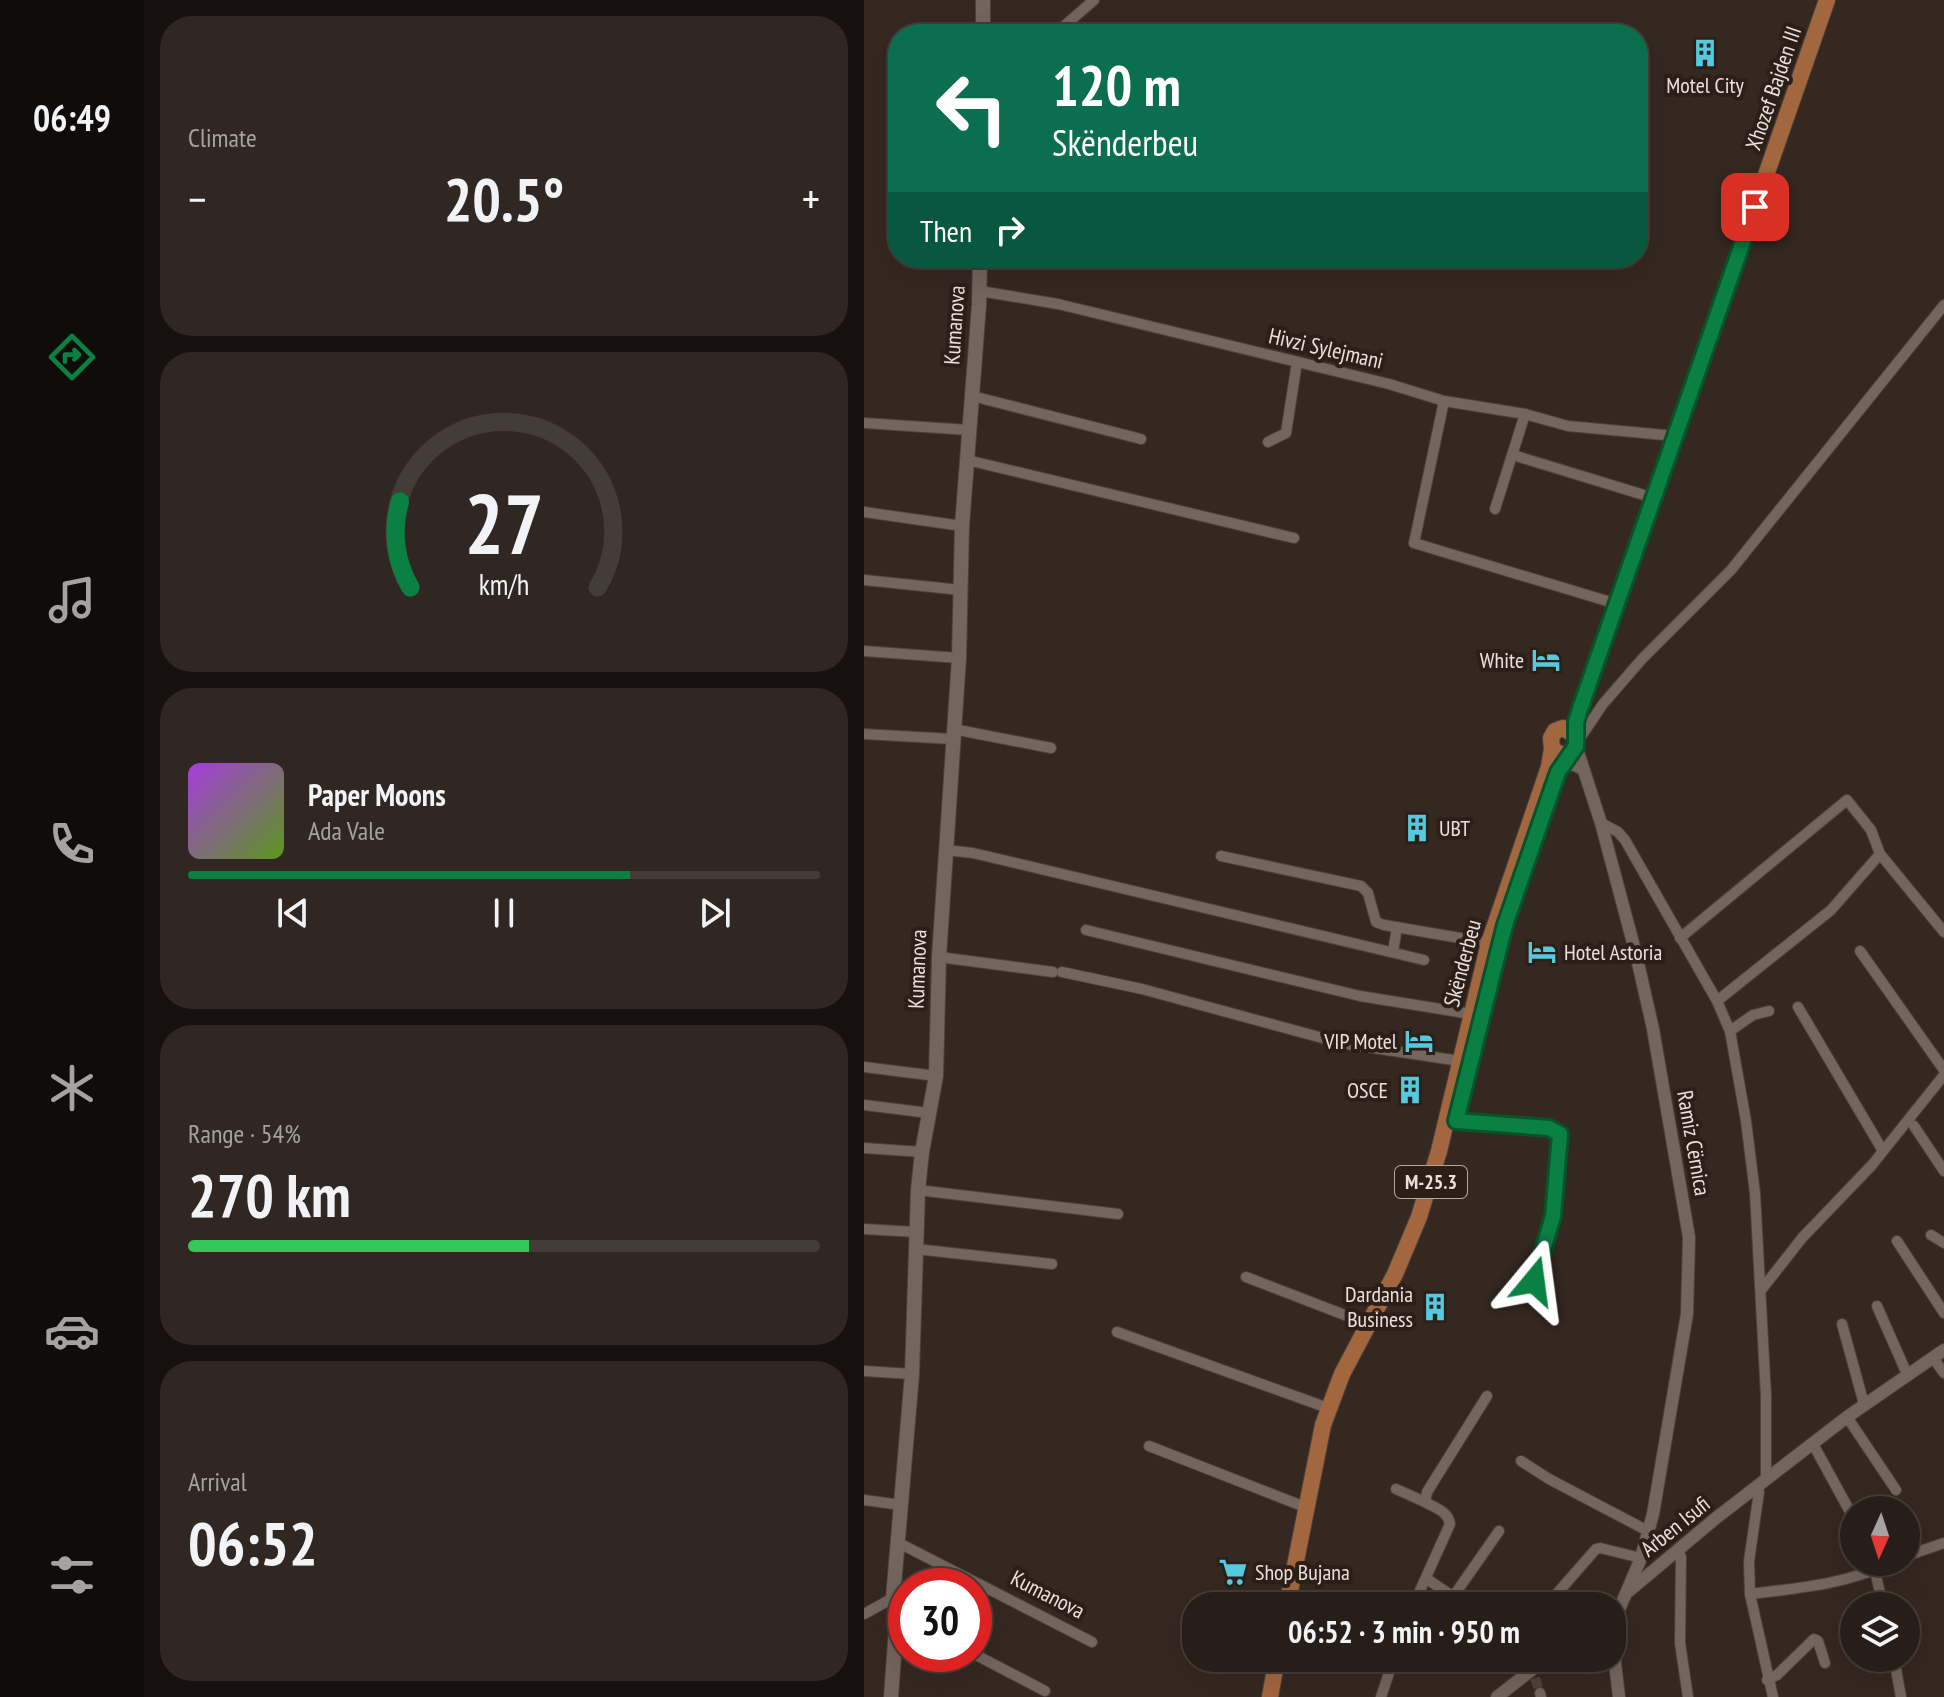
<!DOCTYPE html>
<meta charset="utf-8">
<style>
body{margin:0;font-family:"PT Sans Narrow",sans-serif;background:#302722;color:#f1f3f6;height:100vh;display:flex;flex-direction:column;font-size:30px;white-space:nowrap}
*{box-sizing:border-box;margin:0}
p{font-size:26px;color:#a5a2a2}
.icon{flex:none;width:44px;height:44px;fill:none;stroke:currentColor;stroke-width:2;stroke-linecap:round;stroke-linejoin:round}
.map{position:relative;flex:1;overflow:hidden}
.details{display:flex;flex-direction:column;gap:16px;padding:16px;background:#16100e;width:720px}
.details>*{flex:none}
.top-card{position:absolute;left:24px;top:24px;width:760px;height:244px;border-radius:32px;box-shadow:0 8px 32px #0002,0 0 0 2px #443c38;background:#0b6e4f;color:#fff;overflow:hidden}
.needle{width:52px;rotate:183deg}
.buttons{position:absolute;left:976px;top:1496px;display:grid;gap:16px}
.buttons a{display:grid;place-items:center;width:80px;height:80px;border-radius:50%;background:#281e19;box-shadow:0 8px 32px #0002,0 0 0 2px #443c38;font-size:40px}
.speed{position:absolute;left:24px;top:1568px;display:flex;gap:16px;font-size:40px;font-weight:700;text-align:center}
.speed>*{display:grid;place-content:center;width:104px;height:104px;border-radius:50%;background:#281e19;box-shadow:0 8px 32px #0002,0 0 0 2px #443c38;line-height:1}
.speed .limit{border:12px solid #d22;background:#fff;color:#111}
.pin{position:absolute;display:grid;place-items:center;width:68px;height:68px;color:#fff;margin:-34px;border-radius:16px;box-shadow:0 4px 12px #0006}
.me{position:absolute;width:88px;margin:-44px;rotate:16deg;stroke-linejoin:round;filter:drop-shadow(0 0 6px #0008)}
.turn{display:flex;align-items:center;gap:28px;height:168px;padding:0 32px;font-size:36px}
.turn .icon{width:104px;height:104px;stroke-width:2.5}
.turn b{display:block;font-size:56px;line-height:68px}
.then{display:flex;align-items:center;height:76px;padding:0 32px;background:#0003;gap:16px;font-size:30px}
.big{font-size:60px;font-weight:700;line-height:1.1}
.details .widget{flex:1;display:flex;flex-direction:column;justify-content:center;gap:12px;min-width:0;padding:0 28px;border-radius:32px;background:#302722}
.details .dial{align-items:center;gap:0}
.dial svg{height:208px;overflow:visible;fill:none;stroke:#443c38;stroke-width:7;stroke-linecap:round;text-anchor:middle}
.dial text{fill:#f1f3f6;stroke:none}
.song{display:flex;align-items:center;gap:24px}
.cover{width:96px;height:96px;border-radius:12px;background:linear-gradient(135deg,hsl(280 70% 55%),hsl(90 70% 35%))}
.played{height:8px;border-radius:4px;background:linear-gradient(90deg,#0b8043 70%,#443c38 70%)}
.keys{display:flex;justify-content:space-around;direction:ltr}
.heat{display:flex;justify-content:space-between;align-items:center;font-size:44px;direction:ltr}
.charge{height:12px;border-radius:6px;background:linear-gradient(90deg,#34c759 54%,#443c38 0)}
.trip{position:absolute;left:318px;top:1592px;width:444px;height:80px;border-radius:32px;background:#281e19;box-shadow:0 8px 32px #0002,0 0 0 2px #443c38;font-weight:700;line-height:80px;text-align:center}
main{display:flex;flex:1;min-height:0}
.tabs{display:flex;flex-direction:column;width:144px;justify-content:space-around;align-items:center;background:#100c0a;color:#a5a2a2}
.tabs .icon{width:56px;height:56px}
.tabs .selected{color:#0b8043}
.tabs b{font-size:36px;color:#f1f3f6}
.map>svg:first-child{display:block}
</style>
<main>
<nav class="tabs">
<b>06:49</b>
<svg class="icon selected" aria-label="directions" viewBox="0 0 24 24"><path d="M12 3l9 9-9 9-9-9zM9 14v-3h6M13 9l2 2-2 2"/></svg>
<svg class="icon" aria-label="music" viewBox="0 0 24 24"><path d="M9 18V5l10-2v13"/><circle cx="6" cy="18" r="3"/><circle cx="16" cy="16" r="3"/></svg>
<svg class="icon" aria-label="phone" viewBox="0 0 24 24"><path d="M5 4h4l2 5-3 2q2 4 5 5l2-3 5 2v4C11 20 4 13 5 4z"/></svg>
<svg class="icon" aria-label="climate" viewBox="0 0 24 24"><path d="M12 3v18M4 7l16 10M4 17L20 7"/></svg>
<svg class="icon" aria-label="car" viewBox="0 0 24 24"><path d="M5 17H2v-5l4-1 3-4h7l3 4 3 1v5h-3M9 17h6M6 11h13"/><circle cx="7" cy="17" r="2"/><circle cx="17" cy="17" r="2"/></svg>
<svg class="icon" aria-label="filters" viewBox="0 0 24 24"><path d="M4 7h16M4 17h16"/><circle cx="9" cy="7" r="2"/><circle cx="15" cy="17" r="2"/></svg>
</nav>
<section class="details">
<div class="widget"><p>Climate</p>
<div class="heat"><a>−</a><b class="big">20.5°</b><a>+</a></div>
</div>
<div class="widget dial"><svg viewBox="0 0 100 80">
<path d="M14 69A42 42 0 1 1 86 69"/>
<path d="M14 69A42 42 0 0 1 10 36" stroke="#0b8043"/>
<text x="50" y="56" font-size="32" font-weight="700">27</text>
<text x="50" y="72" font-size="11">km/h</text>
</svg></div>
<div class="widget">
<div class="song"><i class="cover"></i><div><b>Paper Moons</b><p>Ada Vale</p></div></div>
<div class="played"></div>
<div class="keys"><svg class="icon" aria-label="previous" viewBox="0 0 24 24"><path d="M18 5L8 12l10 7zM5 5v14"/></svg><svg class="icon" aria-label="pause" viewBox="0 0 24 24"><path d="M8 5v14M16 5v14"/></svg><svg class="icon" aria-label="next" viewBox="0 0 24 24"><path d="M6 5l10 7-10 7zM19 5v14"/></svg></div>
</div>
<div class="widget"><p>Range · 54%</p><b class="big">270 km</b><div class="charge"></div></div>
<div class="widget"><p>Arrival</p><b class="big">06:52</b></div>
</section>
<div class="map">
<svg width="1080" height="1697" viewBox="0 0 1080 1697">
<rect width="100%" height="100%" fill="#352821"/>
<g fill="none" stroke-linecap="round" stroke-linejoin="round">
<!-- minor-tunnel -->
<polyline stroke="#50443d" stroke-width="10" stroke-dasharray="10 5" stroke-linecap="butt" points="671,1678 676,1693"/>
<defs>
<g id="minor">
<polyline points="191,34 230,0"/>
<polyline points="116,291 194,304 525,384 580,401 661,414 704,426 801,435"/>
<polyline points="108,396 277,439"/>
<polyline points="580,401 550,543 743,601"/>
<polyline points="0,423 105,430"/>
<polyline points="404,442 422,433 433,362"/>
<polyline points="649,455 780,495"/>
<polyline points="103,460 430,538"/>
<polyline points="631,509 661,414"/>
<polyline points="0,512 98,526"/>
<polyline points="0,580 97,590"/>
<polyline points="0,651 95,658"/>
<polyline points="89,729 187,748"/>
<polyline points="0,734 88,739"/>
<polyline points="714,741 739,704 778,659 867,570 1080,305"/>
<polyline points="737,823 754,832 761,840 853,1001 866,1031 882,1121 891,1193 902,1396 902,1480"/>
<polyline points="81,850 109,853 560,960"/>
<polyline points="357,856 497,886 504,893 512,922 520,925 625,943"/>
<polyline points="222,930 496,996 607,1014"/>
<polyline points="816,938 983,800 1007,830 1016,854 1080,932"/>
<polyline points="996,951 1080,1070"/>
<polyline points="529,952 533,927"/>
<polyline points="75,957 189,972"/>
<polyline points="198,972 278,989 477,1043 596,1061"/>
<polyline points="853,1001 967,910 1016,854"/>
<polyline points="934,1007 1019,1151"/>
<polyline points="866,1031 889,1015 905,1011"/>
<polyline points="0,1067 72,1076"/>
<polyline points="0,1105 65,1113"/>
<polyline points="592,1121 685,1128 696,1134 689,1216 670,1281"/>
<polyline points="1050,1126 1080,1171"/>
<polyline points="0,1148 58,1152"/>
<polyline points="54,1190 254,1214"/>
<polyline points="0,1229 52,1232"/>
<polyline points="1067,1235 1080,1243"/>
<polyline points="1033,1241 1080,1313"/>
<polyline points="52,1249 188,1264"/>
<polyline points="382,1277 504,1324"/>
<polyline points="898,1289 938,1238 1008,1165 1080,1075"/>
<polyline points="1013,1306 1043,1374"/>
<polyline points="978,1324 1000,1404"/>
<polyline points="253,1332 464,1408"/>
<polyline points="1069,1358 1080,1373"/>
<polyline points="0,1371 48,1374"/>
<polyline points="983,1417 1032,1490"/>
<polyline points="949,1444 990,1519"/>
<polyline points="285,1446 441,1507"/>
<polyline points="657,1461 685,1479 784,1531"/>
<polyline points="893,1486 895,1492 885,1561 886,1594 909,1697"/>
<polyline points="532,1489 561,1502"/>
<polyline points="0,1500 37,1505"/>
<polyline points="33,1542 228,1642"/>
<polyline points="814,1550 817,1557 816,1643 824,1697"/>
<polyline points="1042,1556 1080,1543"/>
<polyline points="1011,1571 1019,1606"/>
<polyline points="563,1579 588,1596 591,1594 635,1531"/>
<path d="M 886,1594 C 936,1588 983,1584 1029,1562"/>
<path d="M 549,1606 L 586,1524 C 584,1511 571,1508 561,1502 L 563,1492 L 623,1396"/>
<polyline points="682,1606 732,1549 736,1548 777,1558"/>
<polyline points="0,1614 29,1598"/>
<polyline points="110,1654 181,1691"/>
<polyline points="1030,1658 1037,1697"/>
<polyline points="903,1680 913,1675 950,1639 954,1641 961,1663"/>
<polyline points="676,1693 677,1697"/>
<polyline points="517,1697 530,1658"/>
</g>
<g id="tertiary">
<polyline points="712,746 737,823 772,954 789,1029 825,1237 823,1314 789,1514 777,1558 754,1612 751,1663 755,1697"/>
<polyline points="698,764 711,765 719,769"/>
<polyline points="765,1591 852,1518 983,1417 1080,1350"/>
<polyline points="633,1697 683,1658"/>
</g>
<g id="secondary">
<polyline points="119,34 119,0"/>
<polyline points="27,1697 33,1615 29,1598 48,1374 54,1190 58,1152 72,1076 75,957 95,658 98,526 115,305 116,258"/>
</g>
<g id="primary">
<polyline points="711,735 716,709 963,0"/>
<polyline points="423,1606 459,1425 478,1374 531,1274 555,1217 575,1151 625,943 685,767 688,749 687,738 691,731 699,728 711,735 713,742 707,752 697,755 688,749"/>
<polyline points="406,1697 413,1658"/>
</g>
</defs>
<!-- minor casing -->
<use href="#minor" stroke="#4d433c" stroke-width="12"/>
<!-- tertiary casing -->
<use href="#tertiary" stroke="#4d433c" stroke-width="14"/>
<!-- secondary casing -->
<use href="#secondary" stroke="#4d433c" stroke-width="16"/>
<!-- primary casing -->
<use href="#primary" stroke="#4d433c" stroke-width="18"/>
<!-- minor -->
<use href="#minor" stroke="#74655d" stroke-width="10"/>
<!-- tertiary -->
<use href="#tertiary" stroke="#74655d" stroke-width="12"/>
<!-- secondary -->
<use href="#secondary" stroke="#74655d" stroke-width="14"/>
<!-- primary -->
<use href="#primary" stroke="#a36740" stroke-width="16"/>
</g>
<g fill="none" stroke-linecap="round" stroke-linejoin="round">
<defs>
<polyline id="route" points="670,1281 689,1216 696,1134 685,1128 592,1121 641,925 694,772 712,746 712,722 716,709 891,207"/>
</defs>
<!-- route casing -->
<use href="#route" stroke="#07532c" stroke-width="20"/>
<!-- route -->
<use href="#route" stroke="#0b8043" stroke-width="14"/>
</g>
<!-- icons -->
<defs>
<symbol id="building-bare" viewBox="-9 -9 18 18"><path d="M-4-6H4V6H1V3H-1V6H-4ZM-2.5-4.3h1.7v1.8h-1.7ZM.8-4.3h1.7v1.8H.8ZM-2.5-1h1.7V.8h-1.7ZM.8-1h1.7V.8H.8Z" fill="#55cadf" stroke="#2b1f18" stroke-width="2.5" paint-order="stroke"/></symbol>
<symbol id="hotel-bare" viewBox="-9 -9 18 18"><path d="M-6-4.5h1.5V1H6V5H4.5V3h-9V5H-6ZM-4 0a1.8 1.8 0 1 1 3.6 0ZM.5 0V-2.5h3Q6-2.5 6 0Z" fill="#55cadf" stroke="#2b1f18" stroke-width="2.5" paint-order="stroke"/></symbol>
<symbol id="supermarket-bare" viewBox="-9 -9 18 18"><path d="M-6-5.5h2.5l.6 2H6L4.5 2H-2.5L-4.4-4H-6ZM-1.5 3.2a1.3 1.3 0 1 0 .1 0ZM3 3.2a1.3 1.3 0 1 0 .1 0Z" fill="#55cadf" stroke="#2b1f18" stroke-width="2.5" paint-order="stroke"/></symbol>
</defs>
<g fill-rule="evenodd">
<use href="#building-bare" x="821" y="33" width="40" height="40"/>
<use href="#hotel-bare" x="662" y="640" width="40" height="40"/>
<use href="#building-bare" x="533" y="808" width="40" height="40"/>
<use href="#hotel-bare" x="658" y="932" width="40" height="40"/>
<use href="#hotel-bare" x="535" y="1021" width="40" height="40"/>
<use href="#building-bare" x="526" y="1070" width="40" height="40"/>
<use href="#building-bare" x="551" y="1287" width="40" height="40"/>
<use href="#supermarket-bare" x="349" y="1552" width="40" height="40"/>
</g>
<g text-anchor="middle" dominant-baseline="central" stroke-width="8" stroke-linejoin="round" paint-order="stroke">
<!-- shield labels -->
<rect fill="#2b1f18" stroke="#b1a7a1" stroke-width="2" x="531" y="1166" width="72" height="32" rx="6"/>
<g font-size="20" font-weight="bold" fill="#eae1dc">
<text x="567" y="1182">M-25.3</text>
</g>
<!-- poi labels -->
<g font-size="22" fill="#eae1dc" stroke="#2b1f18" text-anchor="end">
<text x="841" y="85" text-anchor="middle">Motel City</text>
<text x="660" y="660">White</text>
<text x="575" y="828" text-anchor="start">UBT</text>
<text x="700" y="952" text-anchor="start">Hotel Astoria</text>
<text x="533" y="1041">VIP Motel</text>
<text x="524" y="1090">OSCE</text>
<text x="549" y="1294">Dardania<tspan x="549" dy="25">Business</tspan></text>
<text x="391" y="1572" text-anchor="start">Shop Bujana</text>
</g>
<!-- street labels -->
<g font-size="22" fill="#eae1dc" stroke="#2b1f18">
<text transform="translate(909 88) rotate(-71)">Xhozef Bajden III</text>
<text transform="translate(90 325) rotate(-86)">Kumanova</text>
<text transform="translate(462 348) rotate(13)">Hivzi Sylejmani</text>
<text transform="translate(598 963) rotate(-75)">Skënderbeu</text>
<text transform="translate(53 969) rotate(-88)">Kumanova</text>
<text transform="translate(830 1143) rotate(80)">Ramiz Cërnica</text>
<text transform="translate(811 1526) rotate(-39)">Arben Isufi</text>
<text transform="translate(184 1594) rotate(27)">Kumanova</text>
</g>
</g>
</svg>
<div class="buttons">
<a><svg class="needle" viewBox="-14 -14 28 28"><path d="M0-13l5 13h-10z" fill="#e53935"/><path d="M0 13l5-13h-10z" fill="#a5a2a2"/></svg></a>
<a><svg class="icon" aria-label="layers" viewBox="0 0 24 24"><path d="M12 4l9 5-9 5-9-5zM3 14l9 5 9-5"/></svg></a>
</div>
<div class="speed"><div class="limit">30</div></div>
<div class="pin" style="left:891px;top:207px;background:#d93025"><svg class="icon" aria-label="arrive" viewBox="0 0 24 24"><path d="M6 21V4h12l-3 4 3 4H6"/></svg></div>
<svg class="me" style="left:670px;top:1281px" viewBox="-20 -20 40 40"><path d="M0-17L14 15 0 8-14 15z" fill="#0b8043" stroke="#fff" stroke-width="4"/></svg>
<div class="trip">06:52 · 3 min · 950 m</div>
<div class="top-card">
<div class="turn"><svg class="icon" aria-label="left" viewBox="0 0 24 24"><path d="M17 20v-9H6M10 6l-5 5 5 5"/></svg><div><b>120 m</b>Skënderbeu</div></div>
<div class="then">Then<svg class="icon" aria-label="right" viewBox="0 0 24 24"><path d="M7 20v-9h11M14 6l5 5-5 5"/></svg></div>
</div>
</div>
</main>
